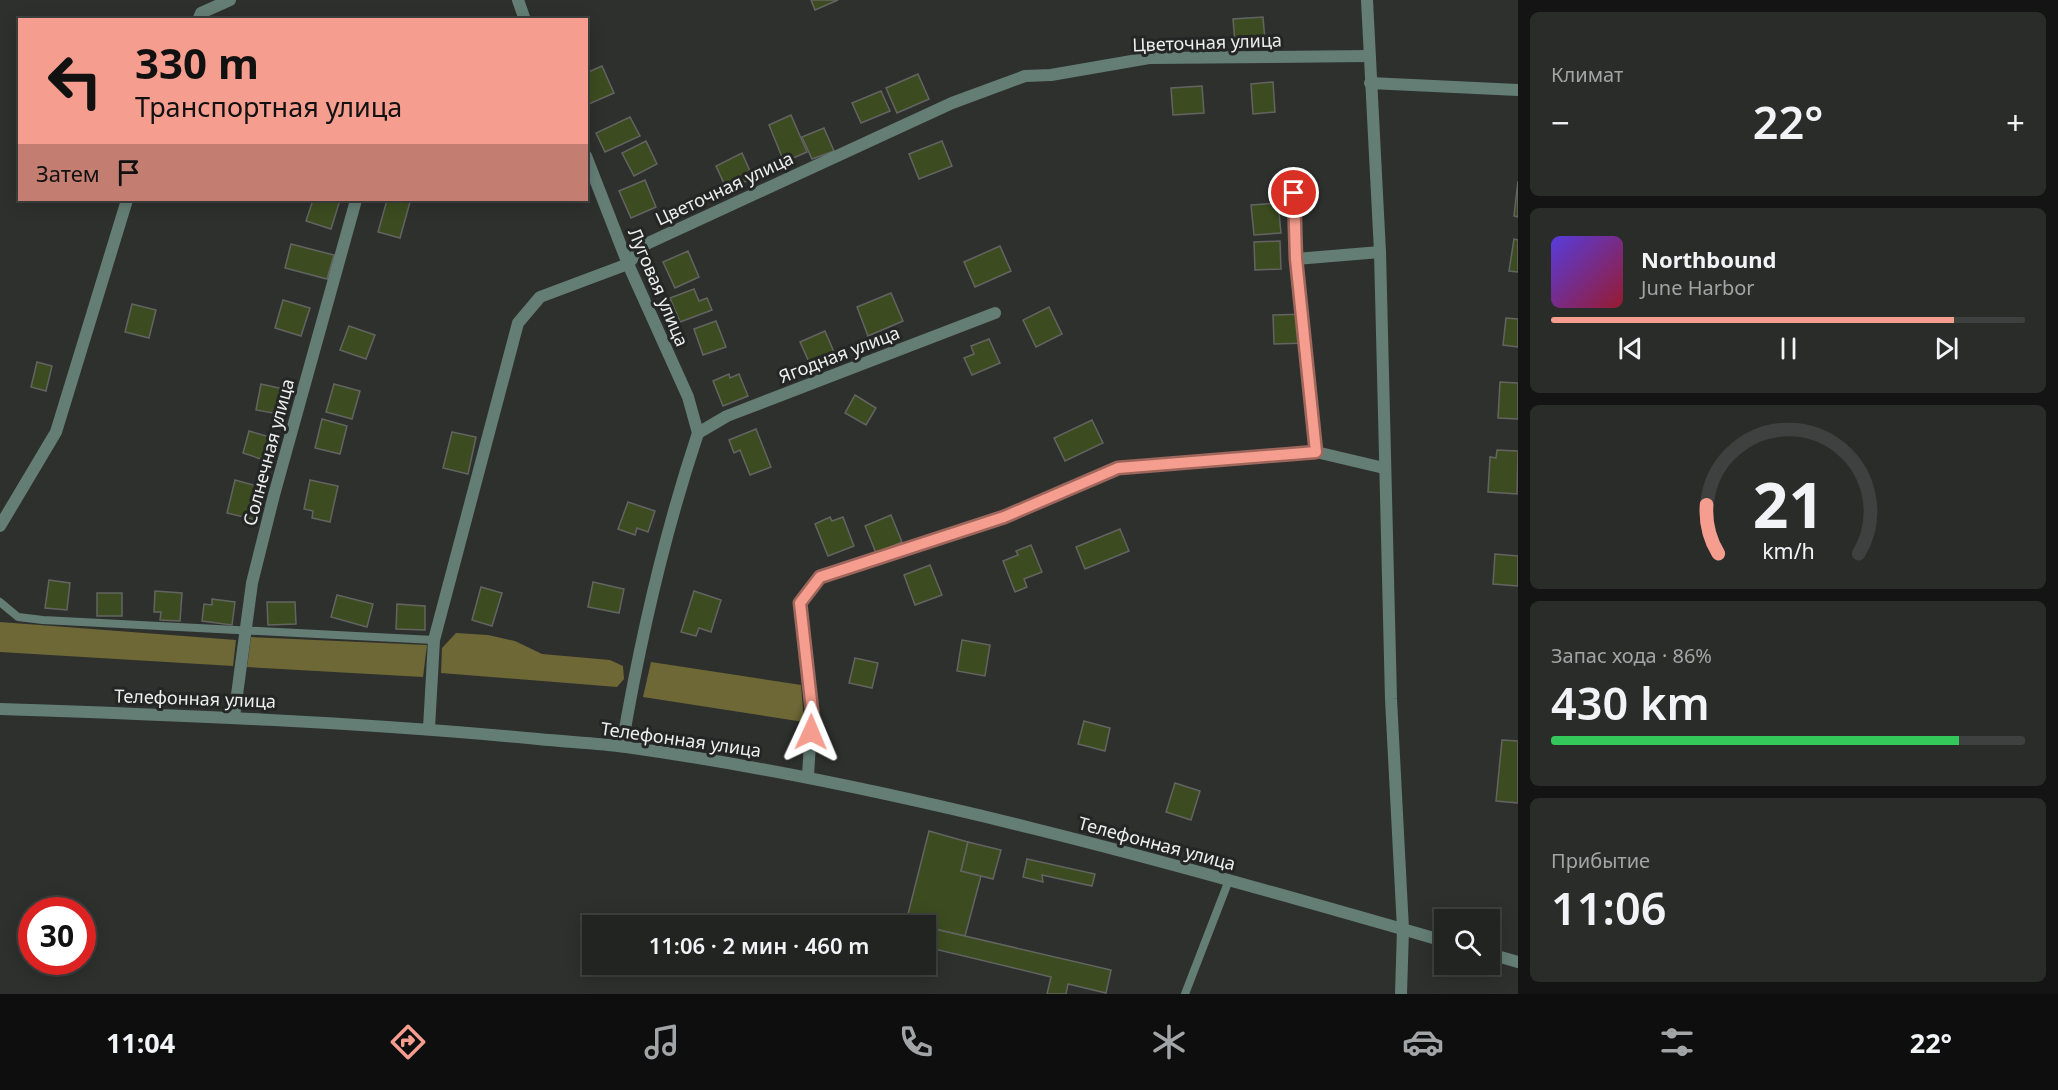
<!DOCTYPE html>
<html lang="ru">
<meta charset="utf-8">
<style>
body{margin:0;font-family:"Noto Sans",sans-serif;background:#2a2c2a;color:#f1f3f6;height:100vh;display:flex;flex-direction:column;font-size:22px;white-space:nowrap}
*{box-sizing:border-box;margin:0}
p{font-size:20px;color:#a2a4a5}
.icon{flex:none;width:33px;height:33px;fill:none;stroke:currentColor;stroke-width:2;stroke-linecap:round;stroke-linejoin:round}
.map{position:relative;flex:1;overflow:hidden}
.side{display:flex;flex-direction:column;gap:12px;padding:12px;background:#131413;width:540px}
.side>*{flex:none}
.hud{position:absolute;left:18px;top:18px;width:570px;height:183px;border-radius:0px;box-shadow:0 3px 15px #0003,0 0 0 2px #3f4140;background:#f59d8e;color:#111;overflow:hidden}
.fabs{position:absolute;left:1434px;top:909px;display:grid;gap:12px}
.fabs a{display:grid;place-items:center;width:66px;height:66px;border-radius:0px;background:#222422;box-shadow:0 3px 15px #0003,0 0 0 2px #3f4140;font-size:30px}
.speed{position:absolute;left:18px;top:897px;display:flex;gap:12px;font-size:30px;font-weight:700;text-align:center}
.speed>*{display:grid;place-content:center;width:78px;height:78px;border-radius:50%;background:#222422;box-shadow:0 3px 15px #0003,0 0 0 2px #3f4140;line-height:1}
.speed .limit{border:9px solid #d22;background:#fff;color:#111}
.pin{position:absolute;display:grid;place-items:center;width:51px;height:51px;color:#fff;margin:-26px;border:3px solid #fff;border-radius:50%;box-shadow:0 2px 6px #0007}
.me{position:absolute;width:66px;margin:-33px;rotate:1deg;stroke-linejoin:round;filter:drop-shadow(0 0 4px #0008)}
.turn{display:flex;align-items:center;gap:21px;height:126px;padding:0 18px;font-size:27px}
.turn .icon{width:78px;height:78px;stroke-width:2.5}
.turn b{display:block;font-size:42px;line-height:51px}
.then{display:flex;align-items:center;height:57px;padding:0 18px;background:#0003;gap:12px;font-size:22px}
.big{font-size:45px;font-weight:600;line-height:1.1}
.side .tile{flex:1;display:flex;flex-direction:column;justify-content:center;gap:9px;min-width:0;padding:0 21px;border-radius:9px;background:#2a2c2a}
.side .dial{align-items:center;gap:0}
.dial svg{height:156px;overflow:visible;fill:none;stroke:#3f4140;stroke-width:7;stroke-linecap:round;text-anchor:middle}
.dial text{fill:#f1f3f6;stroke:none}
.song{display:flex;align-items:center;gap:18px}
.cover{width:72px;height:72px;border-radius:9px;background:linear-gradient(135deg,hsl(250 70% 55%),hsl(350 70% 35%))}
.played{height:6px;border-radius:3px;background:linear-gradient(90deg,#f59d8e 85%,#3f4140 85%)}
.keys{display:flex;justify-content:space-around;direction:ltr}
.heat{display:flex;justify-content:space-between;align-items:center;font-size:33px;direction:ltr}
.charge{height:9px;border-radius:4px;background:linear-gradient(90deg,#34c759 86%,#3f4140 0)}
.trip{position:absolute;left:582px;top:915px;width:354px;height:60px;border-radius:0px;background:#222422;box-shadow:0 3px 15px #0003,0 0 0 2px #3f4140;font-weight:600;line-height:60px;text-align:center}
.dock{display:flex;height:96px;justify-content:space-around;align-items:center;background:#0e0e0e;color:#a2a4a5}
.dock .icon{width:42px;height:42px}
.dock .selected{color:#f59d8e}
.dock b{font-size:27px;color:#f1f3f6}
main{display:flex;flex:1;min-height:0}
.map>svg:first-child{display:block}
</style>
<main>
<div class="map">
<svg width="1518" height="994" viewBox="0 0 1518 994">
<rect width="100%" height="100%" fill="#2e302e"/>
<!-- forest -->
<g fill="#6e6836">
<polygon points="0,622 236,640 233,666 0,652"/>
<polygon points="456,633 488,635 515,641 542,654 610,660 623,666 624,679 617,687 441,673 442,648"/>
<polygon points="251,637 427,645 423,677 247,667"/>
<polygon points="651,662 801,685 804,722 643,697"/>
</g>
<!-- building -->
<g fill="#3c4c20" stroke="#636462" stroke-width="1.5">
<polygon points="811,0 838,0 815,10"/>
<polygon points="1263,17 1265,41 1235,43 1233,19"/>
<polygon points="602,66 614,93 589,104 586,73"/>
<polygon points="918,74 929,99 897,113 886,88"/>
<polygon points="1273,82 1275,112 1253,114 1251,84"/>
<polygon points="1202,86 1204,113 1173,115 1171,88"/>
<polygon points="881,91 890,111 861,123 852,103"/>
<polygon points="791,115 807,152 784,162 769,125"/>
<polygon points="630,117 640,136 605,152 596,133"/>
<polygon points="824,128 834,151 812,159 802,137"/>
<polygon points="646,141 657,164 634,176 622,153"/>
<polygon points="942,141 952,166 919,179 909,154"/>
<polygon points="742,153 753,178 727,190 716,166"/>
<polygon points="645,180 656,207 631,218 619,191"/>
<polygon points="1518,181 1518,217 1514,216"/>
<polygon points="313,200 340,200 331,229 306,221"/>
<polygon points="387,200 410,202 400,238 378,232"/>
<polygon points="1278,203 1281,233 1254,235 1251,205"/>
<polygon points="1514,239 1518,240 1518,272 1509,271"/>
<polygon points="1280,241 1281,269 1255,270 1254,242"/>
<polygon points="291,244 334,255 327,279 285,268"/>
<polygon points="1000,246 1011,271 975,287 964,262"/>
<polygon points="688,251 699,277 675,288 663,262"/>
<polygon points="694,289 699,301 707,298 712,310 680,322 670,298"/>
<polygon points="891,293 903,321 868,336 857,307"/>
<polygon points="283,300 310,308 301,336 275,328"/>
<polygon points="132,304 156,310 149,338 125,332"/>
<polygon points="1049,307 1062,334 1036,347 1023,320"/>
<polygon points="1306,314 1307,343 1274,344 1273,315"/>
<polygon points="1506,318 1518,319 1518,347 1503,345"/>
<polygon points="716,321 726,347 703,355 694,329"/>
<polygon points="349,326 375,335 366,359 340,350"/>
<polygon points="825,331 837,359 819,366 816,359 809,362 800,342"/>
<polygon points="989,339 1000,363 972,375 964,358 974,354 971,346"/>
<polygon points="37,362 52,366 46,391 31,387"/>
<polygon points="729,374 730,378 739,374 748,396 723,406 713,381"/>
<polygon points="1500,382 1518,383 1518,419 1498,418"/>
<polygon points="261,384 288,390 284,415 256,410"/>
<polygon points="334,384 360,391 352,419 326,412"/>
<polygon points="855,395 876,408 866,425 845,413"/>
<polygon points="322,419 347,426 340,454 315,448"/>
<polygon points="1092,420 1103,443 1065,461 1054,438"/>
<polygon points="756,429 771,467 750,475 740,450 734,453 729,440"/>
<polygon points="249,431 277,439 270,462 243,453"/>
<polygon points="452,432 476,437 468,474 443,468"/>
<polygon points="1497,450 1518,451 1517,494 1488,492 1490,457 1496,458"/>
<polygon points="235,480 264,488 256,520 227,513"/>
<polygon points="310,480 338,486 330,522 312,518 313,511 304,509"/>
<polygon points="628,502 655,511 648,532 637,528 635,535 618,529"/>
<polygon points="891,515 902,542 876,553 865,526"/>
<polygon points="830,517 832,521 843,517 854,546 828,556 815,524"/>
<polygon points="1120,529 1129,551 1085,569 1076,547"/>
<polygon points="1031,545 1042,572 1024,579 1027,587 1015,592 1003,561 1018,555 1016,551"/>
<polygon points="1495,554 1518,556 1518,586 1493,584"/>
<polygon points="930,565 942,595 915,605 904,575"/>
<polygon points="49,580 70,583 67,610 45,608"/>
<polygon points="593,582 624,589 619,613 588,607"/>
<polygon points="481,587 502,593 492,626 472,620"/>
<polygon points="155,591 182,593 180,621 160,620 161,612 154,612"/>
<polygon points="694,591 721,600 711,632 699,628 696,636 681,632"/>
<rect x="97" y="593" width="25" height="23"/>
<polygon points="337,595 373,604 367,627 331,617"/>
<polygon points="212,599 235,602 232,625 202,621 204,604 212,605"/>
<polygon points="267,602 295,602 296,624 268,625"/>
<polygon points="397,604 425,606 425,630 396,629"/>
<polygon points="962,640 990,645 985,676 957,671"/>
<polygon points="855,658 878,663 872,688 849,683"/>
<polygon points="1084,721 1110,728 1105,751 1078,744"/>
<polygon points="1502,740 1518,741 1518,803 1496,801"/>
<polygon points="1175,783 1200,791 1191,820 1166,812"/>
<polygon points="929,831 968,842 961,871 981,876 965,936 906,922"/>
<polygon points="968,842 1001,850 993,879 961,871"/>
<polygon points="1027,859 1095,874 1092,886 1042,875 1043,882 1023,877"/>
<polygon points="926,927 1111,970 1106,993 1068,984 1066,994 1047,994 1051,977 926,947"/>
</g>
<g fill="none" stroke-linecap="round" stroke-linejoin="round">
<!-- service -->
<g stroke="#647e76" stroke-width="8">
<polyline points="0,602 18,617 43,620 434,640"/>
<polyline points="1185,994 1229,880"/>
</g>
<!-- minor -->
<g stroke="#647e76" stroke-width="12">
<polyline points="518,0 525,20"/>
<polyline points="198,20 201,13 230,0"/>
<polyline points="1370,83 1518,90"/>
<polyline points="586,156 628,264 688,397 698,433"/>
<polyline points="1295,193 1296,259 1316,452 1384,468"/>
<polyline points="1296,259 1380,252"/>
<polyline points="698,433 727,416 995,313"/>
<polyline points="0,526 56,432 127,200"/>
<polyline points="234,717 252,583 274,495 356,200"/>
<polyline points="429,728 434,640 518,323 540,297 628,264 644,245 952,103 1025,76 1051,75 1149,58 1369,56"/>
<path d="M 622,746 C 640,640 664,535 698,433"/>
<polyline points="808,776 812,710 800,603 820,577 1004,517 1117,468 1316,452"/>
</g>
<!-- tertiary -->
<g stroke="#647e76" stroke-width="12">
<polyline points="1367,0 1380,252 1391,699 1403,929 1401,994"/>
<path d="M 0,709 C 180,715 359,722 538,739 C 567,742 597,743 626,747 C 904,786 1175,864 1444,941"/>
<polyline points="1490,954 1518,962"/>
</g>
</g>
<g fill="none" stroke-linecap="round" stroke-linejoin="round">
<defs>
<polyline id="route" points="811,732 812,710 800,603 820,577 1004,517 1118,468 1316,452 1296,259 1294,193"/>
</defs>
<!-- route casing -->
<use href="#route" stroke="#9f665c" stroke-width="15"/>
<!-- route -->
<use href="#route" stroke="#f59d8e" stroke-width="10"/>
</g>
<g text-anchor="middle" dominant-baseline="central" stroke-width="6" stroke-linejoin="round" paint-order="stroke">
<!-- street labels -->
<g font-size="18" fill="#edeeed" stroke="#242625">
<text transform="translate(1207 42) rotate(-2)">Цветочная улица</text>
<text transform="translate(724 188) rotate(-25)">Цветочная улица</text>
<text transform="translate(659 287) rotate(67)">Луговая улица</text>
<text transform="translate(839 354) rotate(-21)">Ягодная улица</text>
<text transform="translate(268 452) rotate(-75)">Солнечная улица</text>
<text transform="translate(195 698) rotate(2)">Телефонная улица</text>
<text transform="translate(681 739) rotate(8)">Телефонная улица</text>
<text transform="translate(1157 843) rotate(15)">Телефонная улица</text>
</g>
</g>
</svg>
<div class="fabs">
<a><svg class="icon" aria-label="search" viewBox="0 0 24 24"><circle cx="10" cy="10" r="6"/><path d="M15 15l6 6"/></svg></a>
</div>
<div class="speed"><div class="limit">30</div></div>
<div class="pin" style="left:1294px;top:193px;background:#d93025"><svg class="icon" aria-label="arrive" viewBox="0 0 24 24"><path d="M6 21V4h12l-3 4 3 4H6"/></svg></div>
<svg class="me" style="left:811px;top:732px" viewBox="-20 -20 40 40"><path d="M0-17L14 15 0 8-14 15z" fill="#f59d8e" stroke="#fff" stroke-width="4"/></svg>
<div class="trip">11:06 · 2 мин · 460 m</div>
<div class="hud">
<div class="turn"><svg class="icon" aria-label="left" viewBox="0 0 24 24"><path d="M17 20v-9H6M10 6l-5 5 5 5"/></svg><div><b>330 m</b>Транспортная улица</div></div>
<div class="then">Затем<svg class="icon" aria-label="arrive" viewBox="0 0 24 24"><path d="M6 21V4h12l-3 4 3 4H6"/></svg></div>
</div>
</div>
<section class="side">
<div class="tile"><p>Климат</p>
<div class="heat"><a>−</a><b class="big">22°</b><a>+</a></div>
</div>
<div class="tile">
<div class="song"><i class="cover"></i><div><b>Northbound</b><p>June Harbor</p></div></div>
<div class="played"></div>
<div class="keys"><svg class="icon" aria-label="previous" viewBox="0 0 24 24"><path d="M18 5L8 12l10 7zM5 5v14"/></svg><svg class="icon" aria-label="pause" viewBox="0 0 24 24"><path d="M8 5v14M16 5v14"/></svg><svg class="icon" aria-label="next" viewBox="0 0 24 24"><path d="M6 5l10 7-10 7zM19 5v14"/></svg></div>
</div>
<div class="tile dial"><svg viewBox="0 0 100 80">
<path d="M14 69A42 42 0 1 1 86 69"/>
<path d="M14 69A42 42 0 0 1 8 44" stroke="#f59d8e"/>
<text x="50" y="56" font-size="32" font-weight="700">21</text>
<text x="50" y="72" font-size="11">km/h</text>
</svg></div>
<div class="tile"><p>Запас хода · 86%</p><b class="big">430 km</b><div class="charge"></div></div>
<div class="tile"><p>Прибытие</p><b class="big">11:06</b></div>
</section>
</main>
<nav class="dock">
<b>11:04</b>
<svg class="icon selected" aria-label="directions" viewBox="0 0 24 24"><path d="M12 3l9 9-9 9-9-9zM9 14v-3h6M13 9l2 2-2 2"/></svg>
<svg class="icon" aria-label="music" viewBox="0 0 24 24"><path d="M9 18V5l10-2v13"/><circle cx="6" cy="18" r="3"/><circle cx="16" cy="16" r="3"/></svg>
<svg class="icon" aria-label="phone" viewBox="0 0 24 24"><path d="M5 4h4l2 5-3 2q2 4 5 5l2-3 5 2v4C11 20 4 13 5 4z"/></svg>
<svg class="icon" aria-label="climate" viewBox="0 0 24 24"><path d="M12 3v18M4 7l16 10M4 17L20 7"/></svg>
<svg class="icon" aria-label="car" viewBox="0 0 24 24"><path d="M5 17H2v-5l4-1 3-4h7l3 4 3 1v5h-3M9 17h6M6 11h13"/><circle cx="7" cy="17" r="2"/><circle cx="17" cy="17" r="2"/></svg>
<svg class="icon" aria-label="filters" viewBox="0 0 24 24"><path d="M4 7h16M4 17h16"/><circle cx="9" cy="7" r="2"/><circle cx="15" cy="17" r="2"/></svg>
<b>22°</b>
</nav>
